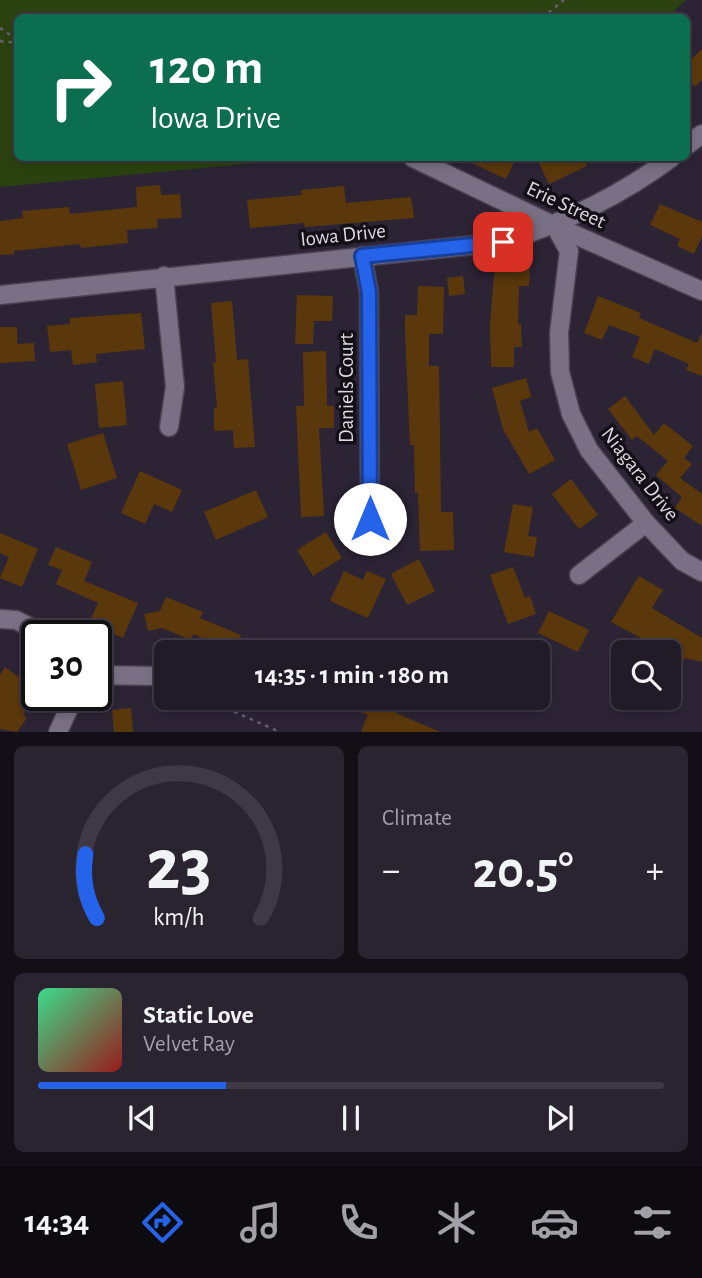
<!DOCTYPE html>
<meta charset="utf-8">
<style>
body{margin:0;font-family:"Alegreya Sans",sans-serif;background:#292430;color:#f1f3f6;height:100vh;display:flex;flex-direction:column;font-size:26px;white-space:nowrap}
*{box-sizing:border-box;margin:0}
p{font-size:23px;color:#a2a1a8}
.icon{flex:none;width:38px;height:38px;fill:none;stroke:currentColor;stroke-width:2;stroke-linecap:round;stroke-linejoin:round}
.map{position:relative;height:732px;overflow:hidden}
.panel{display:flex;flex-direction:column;gap:14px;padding:14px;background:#120f16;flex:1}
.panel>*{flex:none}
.banner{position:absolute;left:14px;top:14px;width:676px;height:147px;border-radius:10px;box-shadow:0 4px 10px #0003,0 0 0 2px #3e3945;background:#0b6e4f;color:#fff;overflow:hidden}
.controls{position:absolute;left:611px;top:640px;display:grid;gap:14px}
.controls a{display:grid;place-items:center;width:70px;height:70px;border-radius:10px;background:#211b28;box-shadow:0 4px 10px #0003,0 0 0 2px #3e3945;font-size:35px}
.speed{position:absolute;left:21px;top:620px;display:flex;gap:14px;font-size:35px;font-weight:700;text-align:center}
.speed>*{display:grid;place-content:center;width:91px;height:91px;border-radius:50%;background:#211b28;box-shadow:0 4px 10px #0003,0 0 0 2px #3e3945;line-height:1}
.speed .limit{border:4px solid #111;border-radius:10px;background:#fff;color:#111}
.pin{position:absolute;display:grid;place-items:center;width:60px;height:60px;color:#fff;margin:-30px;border-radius:14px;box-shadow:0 4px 10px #0006}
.me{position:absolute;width:77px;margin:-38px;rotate:0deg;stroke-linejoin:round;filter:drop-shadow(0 0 5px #0008)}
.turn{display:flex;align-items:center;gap:24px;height:147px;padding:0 21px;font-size:32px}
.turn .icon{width:91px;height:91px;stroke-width:2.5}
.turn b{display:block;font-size:49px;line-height:60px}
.big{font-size:52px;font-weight:700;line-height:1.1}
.panel .card{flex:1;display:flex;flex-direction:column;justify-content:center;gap:10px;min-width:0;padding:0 24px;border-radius:10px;background:#292430}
.panel .dial{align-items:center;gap:0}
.dial svg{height:182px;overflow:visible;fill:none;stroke:#3e3945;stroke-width:7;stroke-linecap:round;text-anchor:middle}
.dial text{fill:#f1f3f6;stroke:none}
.song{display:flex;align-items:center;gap:21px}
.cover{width:84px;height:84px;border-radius:10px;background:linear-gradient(135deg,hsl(150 70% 55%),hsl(0 70% 35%))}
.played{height:7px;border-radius:4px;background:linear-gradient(90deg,#2563eb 30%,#3e3945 30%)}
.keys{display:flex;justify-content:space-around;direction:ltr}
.heat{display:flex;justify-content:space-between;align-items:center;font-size:38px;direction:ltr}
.panel .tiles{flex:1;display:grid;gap:14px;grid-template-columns:1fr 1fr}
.card:last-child{grid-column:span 2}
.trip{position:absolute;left:154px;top:640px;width:396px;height:70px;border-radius:10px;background:#211b28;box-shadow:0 4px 10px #0003,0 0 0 2px #3e3945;font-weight:700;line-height:70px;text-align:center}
.tab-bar{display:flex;height:112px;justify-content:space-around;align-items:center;background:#0d0b10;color:#a2a1a8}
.tab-bar .icon{width:49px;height:49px}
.tab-bar .selected{color:#2563eb}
.tab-bar b{font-size:32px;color:#f1f3f6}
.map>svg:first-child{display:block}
</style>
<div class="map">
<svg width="702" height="732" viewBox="0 0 702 732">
<rect width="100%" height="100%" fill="#2c2435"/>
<!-- green -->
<polygon fill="#2b4210" points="0,0 686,0 667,18 18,18 18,158 310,158 0,187"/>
<!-- building -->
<g fill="#5a380b">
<polygon points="702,49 702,80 695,87 686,77 686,64"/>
<polygon points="461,158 516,158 506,179"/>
<polygon points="545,158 583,158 587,166 549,184 538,161"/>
<polygon points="160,185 161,195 180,194 182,218 157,219 158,228 127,230 128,243 81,248 80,244 14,251 14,254 0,255 0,221 23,218 22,211 69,207 70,214 137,207 136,187"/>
<polygon points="344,186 346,203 411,197 414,218 305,227 304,223 250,228 247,200 302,195 301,190"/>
<polygon points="660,204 702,222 702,236 694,254 677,246 680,239 650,225"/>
<polygon points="495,263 530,265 529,286 519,286 518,324 521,324 522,347 514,347 514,367 491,367 490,325"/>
<polygon points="463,276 465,294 449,296 447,278"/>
<polygon points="418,286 444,287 443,334 429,334 429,366 439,366 441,512 453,512 454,550 420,551 418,492 415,493 414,445 410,445 405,333 405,315 417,315"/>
<polygon points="297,295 333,296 332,321 314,321 313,344 295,344"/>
<polygon points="598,296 641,313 639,318 697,343 702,333 702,376 686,370 689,364 655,349 649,364 632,357 640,337 609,325 602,340 584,333"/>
<polygon points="232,301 237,360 248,359 255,447 234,448 233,430 214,431 214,408 217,408 213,362 216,362 211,303"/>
<polygon points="141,313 145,349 96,354 97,362 73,365 71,350 50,352 47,326 70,324 70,318"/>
<polygon points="0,327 17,327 17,344 34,343 35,361 0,363"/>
<polygon points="326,351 327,406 334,406 334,428 319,428 324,516 301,517 296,406 304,406 303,352"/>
<polygon points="526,378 531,397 520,401 529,432 537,428 555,460 529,474 503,429 492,388"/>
<polygon points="123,381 127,425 99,428 95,384"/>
<polygon points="625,396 654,435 664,423 693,446 684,458 692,464 680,478 702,494 702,526 675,508 682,497 656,475 668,461 637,436 632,440 608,409"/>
<polygon points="103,433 117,478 81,490 67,444"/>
<polygon points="140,471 182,490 172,512 154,504 145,524 121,513"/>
<polygon points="571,479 598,515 579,529 552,494"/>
<polygon points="256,490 268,517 216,540 204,512"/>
<polygon points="513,504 533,507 528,536 537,537 534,557 504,552"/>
<polygon points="326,532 342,558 313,576 297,550"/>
<polygon points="0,533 38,549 22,587 0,578 9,557 0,553"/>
<polygon points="56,547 92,562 84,581 138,603 123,638 89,624 98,603 56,584 62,570 48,565"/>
<polygon points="419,559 435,591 407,605 391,574"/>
<polygon points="513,567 525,598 530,596 536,614 508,624 490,575"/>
<polygon points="344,571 363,580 367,571 386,579 368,618 330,601"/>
<polygon points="639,576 663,590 652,608 702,638 702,662 685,658 684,661 611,622"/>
<polygon points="166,597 203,612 200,618 241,635 238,643 261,653 222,653 224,647 193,634 191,640 162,628 148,631 144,614 160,611"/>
<polygon points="549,611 589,630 578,652 538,633"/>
<polygon points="5,667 31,686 25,695 33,702 23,715 27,718 17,732 0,729 0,675"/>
<polygon points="328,698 402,698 396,713 440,732 361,732 368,715"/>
<polygon points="131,708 133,732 114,732 112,710"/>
</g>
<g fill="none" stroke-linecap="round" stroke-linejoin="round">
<defs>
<g id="minor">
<polyline points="686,146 702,134"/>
<polyline points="413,158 555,226 702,291"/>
<polyline points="555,226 569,251 559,333 560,372 571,414 589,450 646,523 682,561 702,572"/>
<polyline points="362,256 369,292 370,519"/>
<polyline points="164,276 175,387 169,427"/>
<path d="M 0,295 L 503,242 C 564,223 620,196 671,158"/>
<polyline points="579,575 646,523"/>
<polyline points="0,619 16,620 46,635"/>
<polyline points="96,675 154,676"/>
<polyline points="58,732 69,708 70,695"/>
</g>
</defs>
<!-- minor casing -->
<use href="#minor" stroke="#494150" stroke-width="21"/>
<!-- path -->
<g stroke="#686170" stroke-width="2.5" stroke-dasharray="3.5 5" stroke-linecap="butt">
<polyline points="542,18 564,0"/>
<polyline points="0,28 18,40"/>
<polyline points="0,41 18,43"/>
<polyline points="203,698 280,732"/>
</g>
<!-- minor -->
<use href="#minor" stroke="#7a7085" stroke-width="18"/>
</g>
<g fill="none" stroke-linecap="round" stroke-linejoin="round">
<defs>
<polyline id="route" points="370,519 369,292 362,256 503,242"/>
</defs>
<!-- route casing -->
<use href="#route" stroke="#184099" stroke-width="18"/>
<!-- route -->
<use href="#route" stroke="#2563eb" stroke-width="12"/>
</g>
<g text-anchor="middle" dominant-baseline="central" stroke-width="7" stroke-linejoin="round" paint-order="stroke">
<!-- street labels -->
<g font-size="21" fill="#ddd8e3" stroke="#130f16">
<text transform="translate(566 205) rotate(25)">Erie Street</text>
<text transform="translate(343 235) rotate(-6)">Iowa Drive</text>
<text transform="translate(346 388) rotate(-90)">Daniels Court</text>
<text transform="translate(640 474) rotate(52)">Niagara Drive</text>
</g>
</g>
</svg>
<div class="controls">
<a><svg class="icon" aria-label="search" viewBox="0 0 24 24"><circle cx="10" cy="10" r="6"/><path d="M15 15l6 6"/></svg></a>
</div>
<div class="speed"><div class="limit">30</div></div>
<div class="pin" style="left:503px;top:242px;background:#d93025"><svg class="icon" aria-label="arrive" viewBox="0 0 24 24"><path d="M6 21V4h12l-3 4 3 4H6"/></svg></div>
<svg class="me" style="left:370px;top:519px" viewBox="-20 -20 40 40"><circle r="19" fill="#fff"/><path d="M0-13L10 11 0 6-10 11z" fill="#2563eb"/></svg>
<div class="trip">14:35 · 1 min · 180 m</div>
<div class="banner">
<div class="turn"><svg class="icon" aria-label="right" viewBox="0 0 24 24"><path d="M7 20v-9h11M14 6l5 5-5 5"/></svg><div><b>120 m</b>Iowa Drive</div></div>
</div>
</div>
<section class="panel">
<div class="tiles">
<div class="card dial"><svg viewBox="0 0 100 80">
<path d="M14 69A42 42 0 1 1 86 69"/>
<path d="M14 69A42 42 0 0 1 9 41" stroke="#2563eb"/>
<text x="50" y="56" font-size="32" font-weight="700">23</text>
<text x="50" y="72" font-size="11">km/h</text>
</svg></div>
<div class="card"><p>Climate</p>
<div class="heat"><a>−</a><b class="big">20.5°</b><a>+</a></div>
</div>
<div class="card">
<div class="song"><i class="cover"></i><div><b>Static Love</b><p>Velvet Ray</p></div></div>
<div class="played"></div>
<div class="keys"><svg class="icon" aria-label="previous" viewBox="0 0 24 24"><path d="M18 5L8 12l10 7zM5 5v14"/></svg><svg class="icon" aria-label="pause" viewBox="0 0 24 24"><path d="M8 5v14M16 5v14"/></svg><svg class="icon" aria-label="next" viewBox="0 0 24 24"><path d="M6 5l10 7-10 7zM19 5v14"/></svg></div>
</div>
</div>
</section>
<nav class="tab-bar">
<b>14:34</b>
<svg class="icon selected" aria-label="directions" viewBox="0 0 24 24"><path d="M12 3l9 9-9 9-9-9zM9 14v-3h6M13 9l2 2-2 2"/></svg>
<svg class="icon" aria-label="music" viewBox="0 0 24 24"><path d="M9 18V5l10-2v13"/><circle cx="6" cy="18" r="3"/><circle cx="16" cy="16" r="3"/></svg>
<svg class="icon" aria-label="phone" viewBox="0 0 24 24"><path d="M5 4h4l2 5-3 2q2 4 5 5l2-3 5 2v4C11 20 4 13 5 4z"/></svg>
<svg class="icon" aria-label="climate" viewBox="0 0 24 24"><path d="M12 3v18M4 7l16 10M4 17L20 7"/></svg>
<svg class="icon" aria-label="car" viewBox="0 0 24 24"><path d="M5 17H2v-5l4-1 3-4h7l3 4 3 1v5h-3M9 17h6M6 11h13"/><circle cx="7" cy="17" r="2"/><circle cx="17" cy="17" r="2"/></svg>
<svg class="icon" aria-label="filters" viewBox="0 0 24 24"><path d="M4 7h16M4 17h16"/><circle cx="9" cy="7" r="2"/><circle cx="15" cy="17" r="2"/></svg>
</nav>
